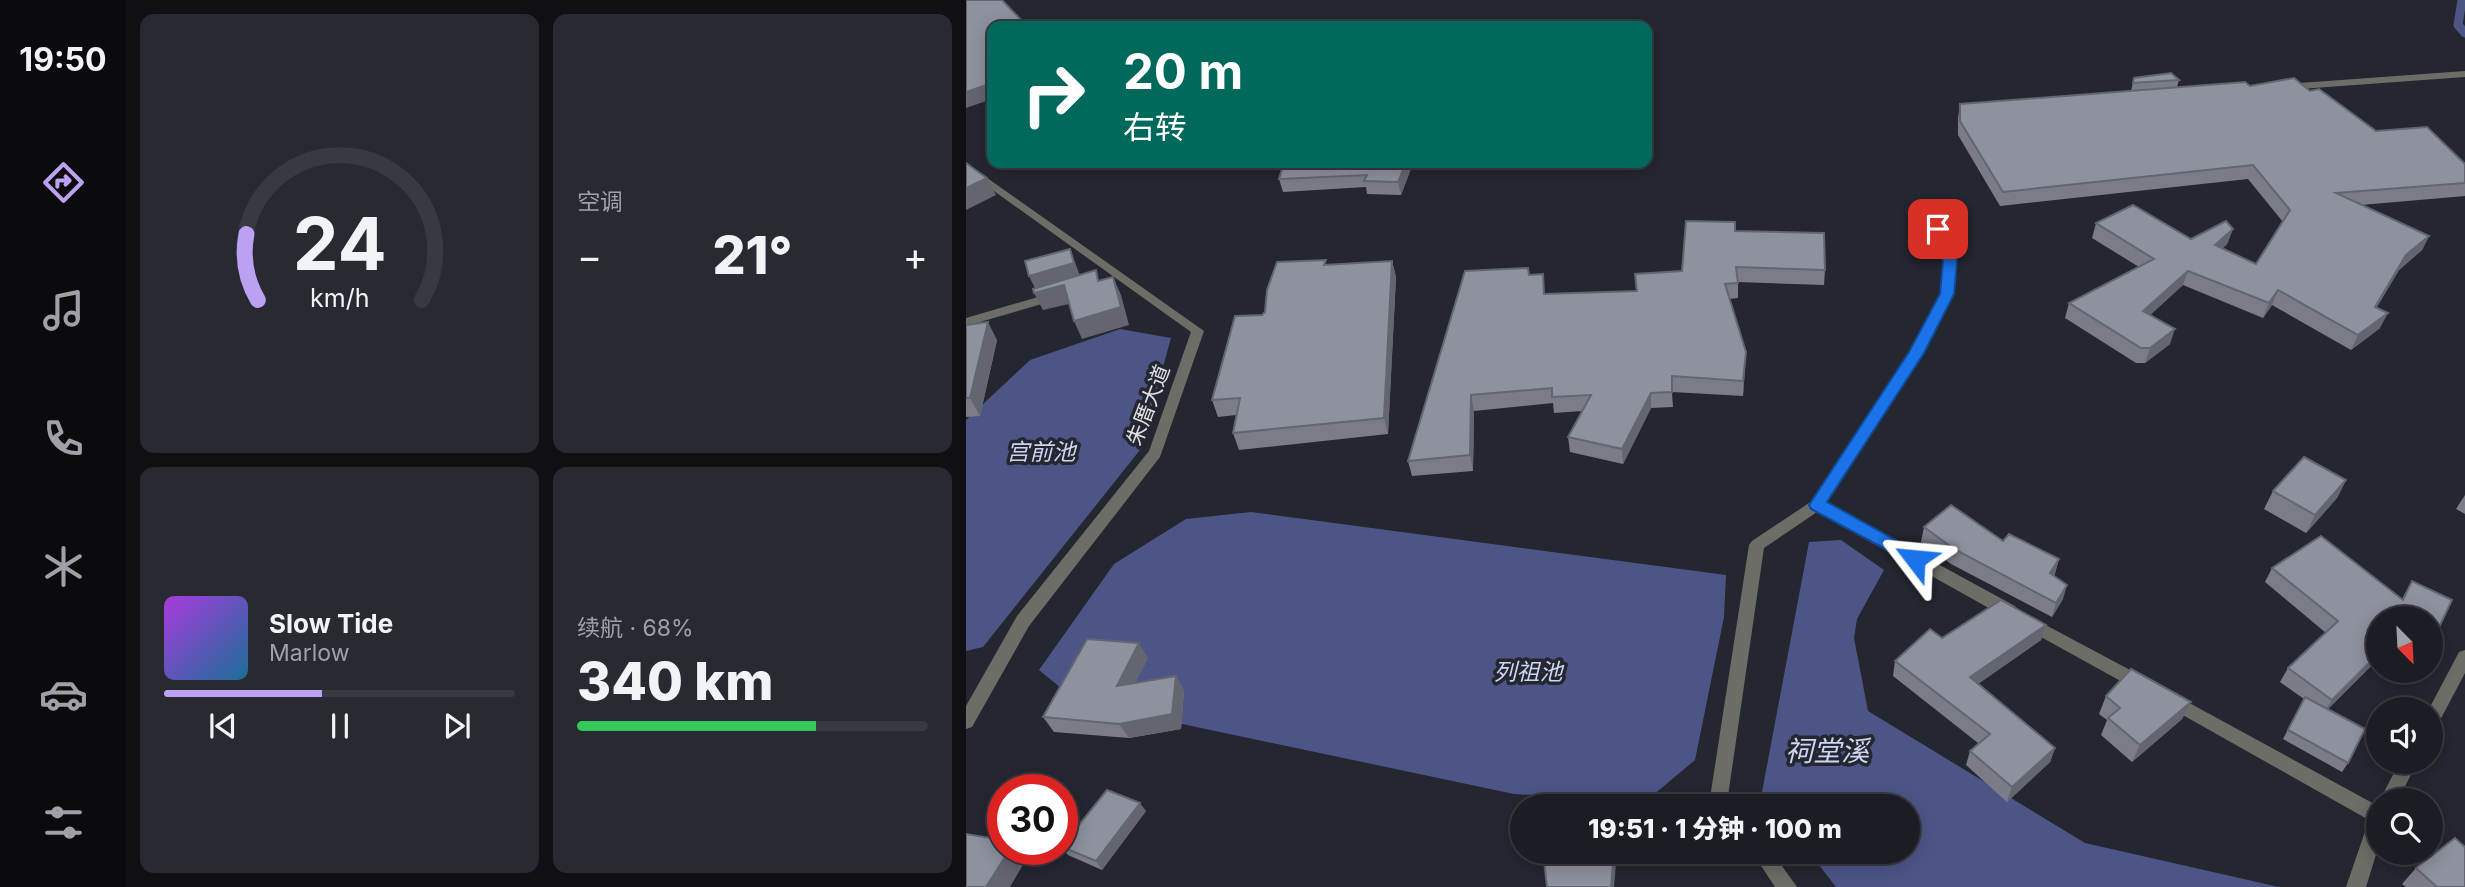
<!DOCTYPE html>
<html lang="zh">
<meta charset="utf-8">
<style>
body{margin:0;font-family:Inter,"Noto Sans SC",sans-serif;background:#282931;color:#f1f3f6;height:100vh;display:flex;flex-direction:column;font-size:26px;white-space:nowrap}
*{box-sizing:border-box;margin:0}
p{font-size:23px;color:#a0a1a6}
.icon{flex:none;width:38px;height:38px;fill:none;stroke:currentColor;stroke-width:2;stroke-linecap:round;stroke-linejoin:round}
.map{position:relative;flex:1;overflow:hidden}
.sheet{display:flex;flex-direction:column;gap:14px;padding:14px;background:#0f0f14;width:840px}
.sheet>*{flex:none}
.banner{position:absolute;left:21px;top:21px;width:665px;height:147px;border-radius:14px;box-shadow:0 4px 18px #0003,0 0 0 2px #393a41;background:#00695c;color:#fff;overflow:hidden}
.needle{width:46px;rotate:156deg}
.tools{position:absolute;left:1400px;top:606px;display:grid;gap:14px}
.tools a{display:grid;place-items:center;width:77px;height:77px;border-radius:50%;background:#1b1c24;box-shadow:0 4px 18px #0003,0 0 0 2px #393a41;font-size:35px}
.speed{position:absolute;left:21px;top:774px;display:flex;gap:14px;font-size:35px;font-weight:700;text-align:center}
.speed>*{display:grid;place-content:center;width:91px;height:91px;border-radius:50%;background:#1b1c24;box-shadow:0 4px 18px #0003,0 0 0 2px #393a41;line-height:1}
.speed .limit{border:10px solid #d22;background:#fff;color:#111}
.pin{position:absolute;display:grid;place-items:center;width:60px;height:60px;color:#fff;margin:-30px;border-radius:14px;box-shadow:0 4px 10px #0006}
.me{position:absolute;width:77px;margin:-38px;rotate:299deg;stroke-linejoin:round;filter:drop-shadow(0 0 5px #0008)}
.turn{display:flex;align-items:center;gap:24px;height:147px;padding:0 21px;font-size:32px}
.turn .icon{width:91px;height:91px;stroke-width:2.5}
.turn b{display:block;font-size:49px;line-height:60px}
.big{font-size:52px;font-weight:800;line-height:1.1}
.sheet .card{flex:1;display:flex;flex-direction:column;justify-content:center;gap:10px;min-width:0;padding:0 24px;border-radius:14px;background:#282931}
.sheet .dial{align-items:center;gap:0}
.dial svg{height:182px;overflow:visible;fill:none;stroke:#393a41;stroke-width:7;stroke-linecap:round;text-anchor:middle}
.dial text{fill:#f1f3f6;stroke:none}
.song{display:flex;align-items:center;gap:21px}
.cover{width:84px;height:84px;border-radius:10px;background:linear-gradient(135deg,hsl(280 70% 55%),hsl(200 70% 35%))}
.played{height:7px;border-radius:4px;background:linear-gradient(90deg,#bca0f2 45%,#393a41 45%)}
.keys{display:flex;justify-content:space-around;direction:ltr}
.heat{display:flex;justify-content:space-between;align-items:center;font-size:38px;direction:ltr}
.charge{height:10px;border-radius:5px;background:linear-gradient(90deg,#34c759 68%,#393a41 0)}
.sheet .tiles{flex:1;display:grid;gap:14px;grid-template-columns:repeat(2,1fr)}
.trip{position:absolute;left:544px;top:794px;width:410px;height:70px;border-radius:35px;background:#1b1c24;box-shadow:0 4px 18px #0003,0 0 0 2px #393a41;font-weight:800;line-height:70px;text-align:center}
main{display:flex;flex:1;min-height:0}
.tabs{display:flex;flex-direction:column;width:126px;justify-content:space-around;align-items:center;background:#0b0b0e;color:#a0a1a6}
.tabs .icon{width:49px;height:49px}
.tabs .active{color:#bca0f2}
.tabs b{font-size:32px;color:#f1f3f6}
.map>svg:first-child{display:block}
</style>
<main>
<nav class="tabs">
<b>19:50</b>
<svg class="icon active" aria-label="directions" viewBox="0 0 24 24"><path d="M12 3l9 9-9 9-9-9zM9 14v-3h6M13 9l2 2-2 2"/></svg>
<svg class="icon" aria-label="music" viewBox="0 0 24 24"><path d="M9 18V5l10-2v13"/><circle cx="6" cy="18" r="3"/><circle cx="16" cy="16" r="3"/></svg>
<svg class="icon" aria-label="phone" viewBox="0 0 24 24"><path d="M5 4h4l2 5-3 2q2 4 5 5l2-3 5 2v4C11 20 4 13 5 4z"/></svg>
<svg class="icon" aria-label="climate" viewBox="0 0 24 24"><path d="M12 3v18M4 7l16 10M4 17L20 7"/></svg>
<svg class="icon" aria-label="car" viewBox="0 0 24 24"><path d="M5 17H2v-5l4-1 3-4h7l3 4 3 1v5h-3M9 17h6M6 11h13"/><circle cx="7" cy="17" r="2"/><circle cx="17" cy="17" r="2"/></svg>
<svg class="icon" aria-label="filters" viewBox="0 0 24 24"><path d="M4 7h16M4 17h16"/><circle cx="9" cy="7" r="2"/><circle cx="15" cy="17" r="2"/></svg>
</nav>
<section class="sheet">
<div class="tiles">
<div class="card dial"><svg viewBox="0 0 100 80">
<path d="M14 69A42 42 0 1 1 86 69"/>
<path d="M14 69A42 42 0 0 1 9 40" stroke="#bca0f2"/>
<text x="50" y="56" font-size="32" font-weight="700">24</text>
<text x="50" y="72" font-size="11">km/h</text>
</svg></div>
<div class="card"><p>空调</p>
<div class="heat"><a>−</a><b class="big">21°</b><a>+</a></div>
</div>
<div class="card">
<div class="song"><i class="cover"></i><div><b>Slow Tide</b><p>Marlow</p></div></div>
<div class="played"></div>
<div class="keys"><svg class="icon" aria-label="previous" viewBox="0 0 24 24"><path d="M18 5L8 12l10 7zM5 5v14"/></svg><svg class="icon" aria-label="pause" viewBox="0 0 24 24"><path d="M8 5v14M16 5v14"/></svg><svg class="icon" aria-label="next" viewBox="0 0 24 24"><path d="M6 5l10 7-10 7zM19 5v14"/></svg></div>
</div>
<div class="card"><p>续航 · 68%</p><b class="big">340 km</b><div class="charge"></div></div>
</div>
</section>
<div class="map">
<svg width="1499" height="887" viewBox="0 0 1499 887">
<rect width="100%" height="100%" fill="#242630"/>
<!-- water -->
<g fill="#4d5587">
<polygon points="154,329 205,338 174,450 17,647 0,651 0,420 64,360"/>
<polygon points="285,512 760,575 758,617 729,760 680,801 548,794 112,702 73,670 148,564 220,519"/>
<polygon points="875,540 918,570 891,619 888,638 902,711 1119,843 1313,887 870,887 843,852 942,852 942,807 807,807 796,792 843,542"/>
</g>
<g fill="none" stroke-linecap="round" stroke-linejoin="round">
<!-- stream -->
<polyline stroke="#4d5587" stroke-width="9" points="1496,0 1492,25 1499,33"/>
<!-- street -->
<g fill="#6d6d67" fill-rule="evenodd">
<polygon points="1499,71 1499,77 1319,90 1314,87 1319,84"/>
<polygon points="0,163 238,331 194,457 63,626 6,727 0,729 0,706 51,616 183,451 225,332 0,171"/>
<polygon points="973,226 979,229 990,261 987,294 956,353 860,503 1049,606 1051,611 1049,616 1043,617 1037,616 851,512 798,548 762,796 769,807 749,807 744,798 783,545 786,541 846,501 944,352 975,294 978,261 967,229"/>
<polygon points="89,292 93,293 95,296 93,299 0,326 0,318"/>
<polygon points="1061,615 1181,679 1183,684 1181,689 1175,691 1169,689 1055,626 1053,621 1055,616"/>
<polygon points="1499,650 1499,673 1471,726 1465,728 1465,709 1463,709 1493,652"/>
<polygon points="1205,693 1412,806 1412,848 1400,887 1380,887 1403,820 1199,705 1197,700 1199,695"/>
<polygon points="1434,761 1452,761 1432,800 1414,800"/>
<polygon points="786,852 806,852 831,887 809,887"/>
</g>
</g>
<!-- wall -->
<g fill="#7a7d88">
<polygon points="1168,78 1213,80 1211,87 1284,86 1344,91 1410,131 1499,164 1499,196 1395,205 1463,236 1456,250 1433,270 1411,307 1414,328 1385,350 1306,305 1297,318 1217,285 1184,315 1204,344 1179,363 1170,363 1099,318 1103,303 1173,267 1126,238 1130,223 1225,239 1267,229 1261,244 1257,248 1290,264 1317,222 1282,179 1034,206 992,135 992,118 994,104 1165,91"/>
<polygon points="318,163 447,163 435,195 401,194 400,187 317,192 313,179"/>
<polygon points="769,231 859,270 858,285 772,282 772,298 763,299 779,368 777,396 706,392 707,407 685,408 657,464 604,452 602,437 616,411 588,413 587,403 508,411 507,471 446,476 442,461 563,275 579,294 670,291 669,274 716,271"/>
<polygon points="426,261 430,277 422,434 273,450 267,433 270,415 252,417 246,400 361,265"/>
<polygon points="0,325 31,340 14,416 0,417"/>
<polygon points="1380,480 1371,498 1340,533 1298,509 1307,491"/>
<polygon points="1499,495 1499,514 1490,509"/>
<polygon points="958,527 1037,541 1093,559 1088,576 1097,599 1086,617 985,564 955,542"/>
<polygon points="1355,536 1436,599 1446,581 1486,600 1465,643 1465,618 1412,618 1412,659 1362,709 1399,729 1382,763 1376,772 1317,739 1338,699 1314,682 1322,668 1360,633 1299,582 1306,568"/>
<polygon points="1080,625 1075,640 1012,684 1089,748 1084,762 1041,802 1000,765 1004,751 1012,743 927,676 929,661 976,638"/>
<polygon points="182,658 169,683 210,676 218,691 215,729 163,738 88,732 77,717"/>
<polygon points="1140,696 1225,702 1216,719 1166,762 1135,735 1141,720 1133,714"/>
<polygon points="180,811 136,870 102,855 96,848 96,846"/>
<polygon points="1450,868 1499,887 1440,887 1436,884"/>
</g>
<!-- shaded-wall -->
<g fill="#63666f">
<polygon points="26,83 26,99 0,108 0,92"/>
<polygon points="440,163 447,163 435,195 432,182"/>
<polygon points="21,178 30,195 0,210 0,188"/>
<polygon points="1267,229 1261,244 1244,260 1249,245"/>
<polygon points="1463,236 1456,250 1433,270 1402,321 1409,307 1440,255"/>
<polygon points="104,249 116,281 107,303 77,310 68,293 71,292 63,276"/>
<polygon points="426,261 430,277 422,434 418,418"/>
<polygon points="1222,271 1217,285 1172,326 1177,311"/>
<polygon points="147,277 155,295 163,325 116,339 108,321"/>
<polygon points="1312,290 1306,305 1297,318 1303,303"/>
<polygon points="1422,313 1414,328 1385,350 1392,335"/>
<polygon points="22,322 31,340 14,416 4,398"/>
<polygon points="1209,329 1204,344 1179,363 1184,348"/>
<polygon points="780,352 779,368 777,396 777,381"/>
<polygon points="685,393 685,408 657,464 656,449"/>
<polygon points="505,395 508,411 507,471 504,455"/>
<polygon points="1380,480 1371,498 1340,533 1349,515"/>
<polygon points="1093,559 1089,574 1079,587 1084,573"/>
<polygon points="1101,585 1097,599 1086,617 1090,603"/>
<polygon points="1080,625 1075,640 1000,692 1004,677"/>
<polygon points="173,643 182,658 160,701 151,686"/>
<polygon points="1412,654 1412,659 1357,714 1366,700"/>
<polygon points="210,676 218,691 215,729 163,738 153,724"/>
<polygon points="1225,702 1216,719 1166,762 1174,745"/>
<polygon points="1089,748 1084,762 1041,802 1046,787"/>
<polygon points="174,803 180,811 136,870 130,861"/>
<polygon points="44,849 53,849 61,858 44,887 20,887"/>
<polygon points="648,852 651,852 648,887 645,887"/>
</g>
<!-- building -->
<g fill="#8e919e" stroke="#63666f" stroke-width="2">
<polygon points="0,0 36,0 61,26 26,26 26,83 0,92"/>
<polygon points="1205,73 1213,80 1167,83 1168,78"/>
<polygon points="1328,78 1344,91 1353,89 1410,131 1461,127 1499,164 1499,183 1370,193 1463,236 1440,255 1409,307 1422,313 1392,335 1312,290 1303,303 1222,271 1177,311 1209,329 1184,348 1175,348 1103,303 1188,259 1130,223 1167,205 1225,239 1260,221 1267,229 1249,245 1290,264 1324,210 1287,165 1037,192 994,121 994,104 1279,82 1284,86"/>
<polygon points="0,163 21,178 0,188"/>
<polygon points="318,163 440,163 432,182 398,181 401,175 313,179"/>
<polygon points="720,221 769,222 769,231 858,233 859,270 770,267 772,283 759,284 780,352 777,381 706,376 706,392 685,393 656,449 602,437 625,395 586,397 586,388 505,395 504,455 442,461 499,271 562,268 563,275 577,274 578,294 671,291 669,274 716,271"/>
<polygon points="104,249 108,263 63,276 59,261"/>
<polygon points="360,260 358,265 426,261 418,418 267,433 274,398 246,400 269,316 296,315 299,312 301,290 311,262"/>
<polygon points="130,270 132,281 147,277 155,307 108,321 98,285 68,293 67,289"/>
<polygon points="22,322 4,398 0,398 0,325"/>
<polygon points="1338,457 1380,480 1349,515 1307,491"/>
<polygon points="985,505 1037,541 1043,534 1093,559 1084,573 1101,585 1090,603 988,549 958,527"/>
<polygon points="1355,536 1437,600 1446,581 1486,600 1467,640 1465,639 1465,618 1412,618 1412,654 1366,700 1322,668 1372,621 1306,568"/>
<polygon points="1035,600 1080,625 1004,677 1089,748 1046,787 1004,751 1024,734 929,661 964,629 976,638"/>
<polygon points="121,639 173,643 151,686 210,676 206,714 153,724 77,717"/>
<polygon points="1165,669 1225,702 1174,745 1142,718 1154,708 1140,696"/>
<polygon points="1339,697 1399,729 1382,763 1322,730"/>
<polygon points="141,790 174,803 130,861 96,847 96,846"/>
<polygon points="0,834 37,840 37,849 44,849 20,887 0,887"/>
<polygon points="1489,838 1499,847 1499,887 1471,887 1450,868"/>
<polygon points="577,852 648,852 645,887 581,887"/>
</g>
<!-- route -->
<polygon fill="#1a73e8" stroke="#114b97" stroke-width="2" points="972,225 979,229 991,261 988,294 958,353 861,502 955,554 957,559 949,565 845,509 843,505 943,352 974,294 977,261 966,229"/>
<g text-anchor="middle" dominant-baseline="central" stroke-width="7" stroke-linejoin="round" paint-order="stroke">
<!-- street labels -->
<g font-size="21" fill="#dee0e7" stroke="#242630">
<text transform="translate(182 405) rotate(-69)">朱厝大道</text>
</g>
<!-- water labels -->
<g font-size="23" font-style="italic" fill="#ced5f4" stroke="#242630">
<text x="75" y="452">宫前池</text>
<text x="562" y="672">列祖池</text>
</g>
<!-- near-water labels -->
<g font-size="28" font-style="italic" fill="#ced5f4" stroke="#242630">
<text x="861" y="751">祠堂溪</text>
</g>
</g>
</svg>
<div class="tools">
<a><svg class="needle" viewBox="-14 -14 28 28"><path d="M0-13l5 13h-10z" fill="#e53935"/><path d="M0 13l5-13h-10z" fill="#a0a1a6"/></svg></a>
<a><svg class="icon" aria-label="sound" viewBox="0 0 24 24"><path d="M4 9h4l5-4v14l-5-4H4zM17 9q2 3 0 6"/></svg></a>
<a><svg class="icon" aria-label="search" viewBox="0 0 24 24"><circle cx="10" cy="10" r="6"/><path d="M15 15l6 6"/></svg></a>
</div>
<div class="speed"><div class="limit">30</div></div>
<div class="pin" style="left:972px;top:229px;background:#d93025"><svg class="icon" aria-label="arrive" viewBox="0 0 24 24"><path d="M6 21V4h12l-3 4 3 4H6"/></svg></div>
<svg class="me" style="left:949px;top:559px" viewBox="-20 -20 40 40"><path d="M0-17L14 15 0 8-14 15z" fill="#1a73e8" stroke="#fff" stroke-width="4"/></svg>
<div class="trip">19:51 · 1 分钟 · 100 m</div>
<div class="banner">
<div class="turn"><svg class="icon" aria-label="right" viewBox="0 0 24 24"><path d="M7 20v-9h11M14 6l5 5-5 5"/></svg><div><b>20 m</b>右转</div></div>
</div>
</div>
</main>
